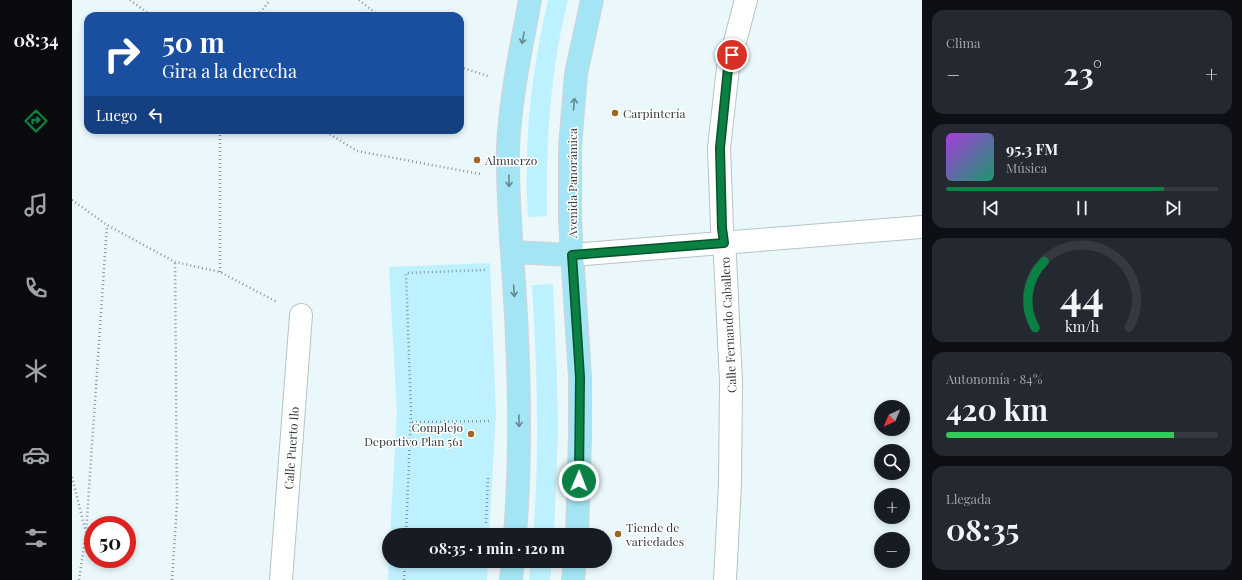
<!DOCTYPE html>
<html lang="es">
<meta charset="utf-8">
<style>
body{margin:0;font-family:"Playfair Display",serif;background:#242831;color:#f1f3f6;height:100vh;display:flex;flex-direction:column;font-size:15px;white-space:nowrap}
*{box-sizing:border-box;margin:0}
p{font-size:13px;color:#9ea1a6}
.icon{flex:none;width:22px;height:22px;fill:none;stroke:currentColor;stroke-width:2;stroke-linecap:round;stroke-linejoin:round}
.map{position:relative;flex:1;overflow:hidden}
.side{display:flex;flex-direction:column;gap:10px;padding:10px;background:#0d0f14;width:320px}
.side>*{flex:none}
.banner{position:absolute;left:12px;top:12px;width:380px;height:122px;border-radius:12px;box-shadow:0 2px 6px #0003;background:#1a4fa0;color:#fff;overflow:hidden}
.needle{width:26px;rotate:224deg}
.tools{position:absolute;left:802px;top:400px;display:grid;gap:8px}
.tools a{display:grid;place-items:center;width:36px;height:36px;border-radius:50%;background:#171b24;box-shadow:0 2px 6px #0003;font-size:20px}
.speed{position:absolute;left:12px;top:516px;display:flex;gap:8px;font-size:20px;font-weight:700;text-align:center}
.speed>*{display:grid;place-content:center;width:52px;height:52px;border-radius:50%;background:#171b24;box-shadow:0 2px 6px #0003;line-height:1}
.speed .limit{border:6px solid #d22;background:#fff;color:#111}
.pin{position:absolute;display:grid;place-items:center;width:34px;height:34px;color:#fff;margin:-17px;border:2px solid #fff;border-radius:50%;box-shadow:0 1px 4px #0007}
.me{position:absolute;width:44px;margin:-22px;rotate:1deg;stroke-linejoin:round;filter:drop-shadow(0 0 3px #0008)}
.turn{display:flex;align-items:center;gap:14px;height:84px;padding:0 12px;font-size:18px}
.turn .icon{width:52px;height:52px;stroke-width:2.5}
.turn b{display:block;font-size:28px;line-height:34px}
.then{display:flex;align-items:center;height:38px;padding:0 12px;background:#0003;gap:8px;font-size:15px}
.big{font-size:30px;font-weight:700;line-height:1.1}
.side .widget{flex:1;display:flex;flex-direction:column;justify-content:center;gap:6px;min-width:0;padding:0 14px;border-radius:12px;background:#242831}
.side .dial{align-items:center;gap:0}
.dial svg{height:104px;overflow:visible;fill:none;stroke:#363941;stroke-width:7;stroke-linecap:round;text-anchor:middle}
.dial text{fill:#f1f3f6;stroke:none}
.song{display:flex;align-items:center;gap:12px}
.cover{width:48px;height:48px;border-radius:6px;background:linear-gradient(135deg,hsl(280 70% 55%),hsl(160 70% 35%))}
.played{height:4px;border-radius:2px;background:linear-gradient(90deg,#0b8043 80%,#363941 80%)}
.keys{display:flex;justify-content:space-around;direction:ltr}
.heat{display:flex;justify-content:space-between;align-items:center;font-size:22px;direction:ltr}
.charge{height:6px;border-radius:3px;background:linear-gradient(90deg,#34c759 84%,#363941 0)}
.trip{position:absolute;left:310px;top:528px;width:230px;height:40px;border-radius:20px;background:#171b24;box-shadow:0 2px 6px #0003;font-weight:700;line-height:40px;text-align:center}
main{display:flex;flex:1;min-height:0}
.dock{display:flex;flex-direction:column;width:72px;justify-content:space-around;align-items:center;background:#090b0e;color:#9ea1a6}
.dock .icon{width:28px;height:28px}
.dock .on{color:#0b8043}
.dock b{font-size:18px;color:#f1f3f6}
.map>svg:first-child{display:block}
</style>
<main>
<nav class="dock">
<b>08:34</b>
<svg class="icon on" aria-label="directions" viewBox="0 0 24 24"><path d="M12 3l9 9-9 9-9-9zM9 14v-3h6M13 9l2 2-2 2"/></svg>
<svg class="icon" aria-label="music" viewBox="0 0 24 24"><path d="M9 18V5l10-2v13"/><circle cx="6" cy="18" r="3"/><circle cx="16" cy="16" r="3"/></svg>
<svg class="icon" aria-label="phone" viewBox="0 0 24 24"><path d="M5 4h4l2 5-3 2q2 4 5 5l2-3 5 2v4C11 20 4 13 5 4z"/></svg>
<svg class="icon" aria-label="climate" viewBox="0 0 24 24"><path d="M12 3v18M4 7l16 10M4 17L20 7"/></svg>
<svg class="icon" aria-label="car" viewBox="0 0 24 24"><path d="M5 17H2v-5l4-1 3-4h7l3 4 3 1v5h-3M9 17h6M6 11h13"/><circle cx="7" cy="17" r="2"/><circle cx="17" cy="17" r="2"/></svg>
<svg class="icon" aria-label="filters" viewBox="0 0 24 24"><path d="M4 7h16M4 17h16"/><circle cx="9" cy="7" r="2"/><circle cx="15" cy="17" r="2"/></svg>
</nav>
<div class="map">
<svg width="850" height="580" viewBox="0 0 850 580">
<rect width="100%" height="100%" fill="#eaf8fb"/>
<!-- green -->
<g fill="#bef1ff">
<path d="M 476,0 L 496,0 C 478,70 474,144 475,216 L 456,217 C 455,199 454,181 455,163 C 455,108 464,54 476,0 Z"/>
<polygon points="418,263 424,414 417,535 318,535 325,413 317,267"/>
<path d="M 481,284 L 485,379 L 486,432 L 482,535 L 461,535 C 468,452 465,368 460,285 Z"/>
<polygon points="317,557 317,561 416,561 415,580 316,580"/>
<polygon points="459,561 480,561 478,580 457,580"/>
</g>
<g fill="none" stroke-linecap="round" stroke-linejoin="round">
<defs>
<g id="minor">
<polyline points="500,255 850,227"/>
<polyline points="209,580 229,315"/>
<polyline points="653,580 658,484 659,382 653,257 650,228 647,148 656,68 674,0"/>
</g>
<g id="major">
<polyline points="440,252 500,255"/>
<path d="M 443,535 C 448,470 448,404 445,339 C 443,276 435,213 436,149 C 438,99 449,49 458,0"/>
<polyline points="505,535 508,437 508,377 498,221 498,147 504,74 520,0"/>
<polyline points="439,580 441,561"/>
<polyline points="501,580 503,561"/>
</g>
</defs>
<!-- minor casing -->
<use href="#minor" stroke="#b6c3c7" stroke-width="24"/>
<!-- major casing -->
<use href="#major" stroke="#d3d4d5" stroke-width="24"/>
<!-- path -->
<g stroke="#8a9496" stroke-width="2.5" stroke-dasharray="1 3" stroke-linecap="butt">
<polyline points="58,0 80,16"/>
<polyline points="287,0 307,16"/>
<polyline points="186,16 198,0"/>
<polyline points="388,67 416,76"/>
<polyline points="251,130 285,151 408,174"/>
<polyline points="0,200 35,225 103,262 148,272 205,302"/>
<polyline points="148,272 148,130"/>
<polyline points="340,422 419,421"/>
<polyline points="0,477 13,529"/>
<polyline points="414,523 416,478"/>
<polyline points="334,535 339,411 334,273 413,270"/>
<polyline points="7,580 14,533 35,225"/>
<polyline points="100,580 105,505 103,262"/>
<polyline points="332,580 333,561"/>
</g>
<!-- minor -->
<use href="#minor" stroke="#fff" stroke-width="22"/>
<!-- major -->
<use href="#major" stroke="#a3e5f4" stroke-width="22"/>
</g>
<!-- one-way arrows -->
<defs><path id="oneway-shaft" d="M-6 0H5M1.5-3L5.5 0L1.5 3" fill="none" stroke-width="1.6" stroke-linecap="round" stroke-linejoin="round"/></defs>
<g stroke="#688890">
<use href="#oneway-shaft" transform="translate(451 38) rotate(101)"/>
<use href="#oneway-shaft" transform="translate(502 104) rotate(-85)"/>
<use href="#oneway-shaft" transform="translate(437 181) rotate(89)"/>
<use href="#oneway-shaft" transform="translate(442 291) rotate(86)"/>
<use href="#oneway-shaft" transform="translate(447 421) rotate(89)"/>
</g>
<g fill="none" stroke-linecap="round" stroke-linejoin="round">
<defs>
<polyline id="route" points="507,481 508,377 500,255 652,243 650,228 648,148 656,68 660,55"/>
</defs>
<!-- route casing -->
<use href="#route" stroke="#07532c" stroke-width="10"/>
<!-- route -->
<use href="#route" stroke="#0b8043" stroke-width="7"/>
</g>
<!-- markers -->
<g fill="#9d6621" stroke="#fff" stroke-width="1.5">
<circle cx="543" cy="113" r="4"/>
<circle cx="405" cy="160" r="4"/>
<circle cx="399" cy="434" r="4"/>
<circle cx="546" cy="534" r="4"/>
</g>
<g text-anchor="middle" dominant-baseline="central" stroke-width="3" stroke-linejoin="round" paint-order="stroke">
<!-- poi labels -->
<g font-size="12" fill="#373c3e" stroke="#fff" text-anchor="start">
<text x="551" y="113">Carpintería</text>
<text x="413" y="160">Almuerzo</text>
<text x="391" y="427" text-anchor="end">Complejo<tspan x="391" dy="14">Deportivo Plan 561</tspan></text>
<text x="554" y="527">Tiende de<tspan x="554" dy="14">variedades</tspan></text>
</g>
<!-- street labels -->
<g font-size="12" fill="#373c3e" stroke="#fff">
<text transform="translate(500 183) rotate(-90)">Avenida Panorámica</text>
<text transform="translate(656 325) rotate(-93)">Calle Fernando Caballero</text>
<text transform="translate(219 448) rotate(-86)">Calle Puerto Ilo</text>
</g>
</g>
</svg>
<div class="tools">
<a><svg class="needle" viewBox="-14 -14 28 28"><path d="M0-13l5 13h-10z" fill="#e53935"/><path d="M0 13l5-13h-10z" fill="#9ea1a6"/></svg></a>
<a><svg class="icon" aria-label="search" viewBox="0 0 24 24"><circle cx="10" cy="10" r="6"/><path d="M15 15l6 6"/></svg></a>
<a>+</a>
<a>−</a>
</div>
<div class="speed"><div class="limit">50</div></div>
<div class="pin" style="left:660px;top:55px;background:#d93025"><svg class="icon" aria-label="arrive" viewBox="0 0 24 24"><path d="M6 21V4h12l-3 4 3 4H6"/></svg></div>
<svg class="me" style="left:507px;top:481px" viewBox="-20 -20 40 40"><circle r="17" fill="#0b8043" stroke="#fff" stroke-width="3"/><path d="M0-11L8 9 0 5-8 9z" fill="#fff"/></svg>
<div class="trip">08:35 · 1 min · 120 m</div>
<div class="banner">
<div class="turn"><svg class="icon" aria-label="right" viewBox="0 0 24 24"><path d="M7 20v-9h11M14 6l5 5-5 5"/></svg><div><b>50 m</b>Gira a la derecha</div></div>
<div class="then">Luego<svg class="icon" aria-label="left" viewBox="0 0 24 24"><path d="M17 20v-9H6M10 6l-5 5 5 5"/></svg></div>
</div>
</div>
<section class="side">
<div class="widget"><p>Clima</p>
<div class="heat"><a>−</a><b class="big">23°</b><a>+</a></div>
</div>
<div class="widget">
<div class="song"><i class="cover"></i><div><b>95.3 FM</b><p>Música</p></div></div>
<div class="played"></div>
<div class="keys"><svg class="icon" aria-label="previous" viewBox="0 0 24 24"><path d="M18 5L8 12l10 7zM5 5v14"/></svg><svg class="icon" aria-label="pause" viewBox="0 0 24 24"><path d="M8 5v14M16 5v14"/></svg><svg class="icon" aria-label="next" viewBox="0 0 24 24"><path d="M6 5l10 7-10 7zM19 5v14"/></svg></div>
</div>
<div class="widget dial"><svg viewBox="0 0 100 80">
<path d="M14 69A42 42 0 1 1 86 69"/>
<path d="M14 69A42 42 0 0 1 21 18" stroke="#0b8043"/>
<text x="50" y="56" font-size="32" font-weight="700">44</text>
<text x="50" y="72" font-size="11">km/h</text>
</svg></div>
<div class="widget"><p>Autonomía · 84%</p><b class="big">420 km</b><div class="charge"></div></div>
<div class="widget"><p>Llegada</p><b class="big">08:35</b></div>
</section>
</main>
